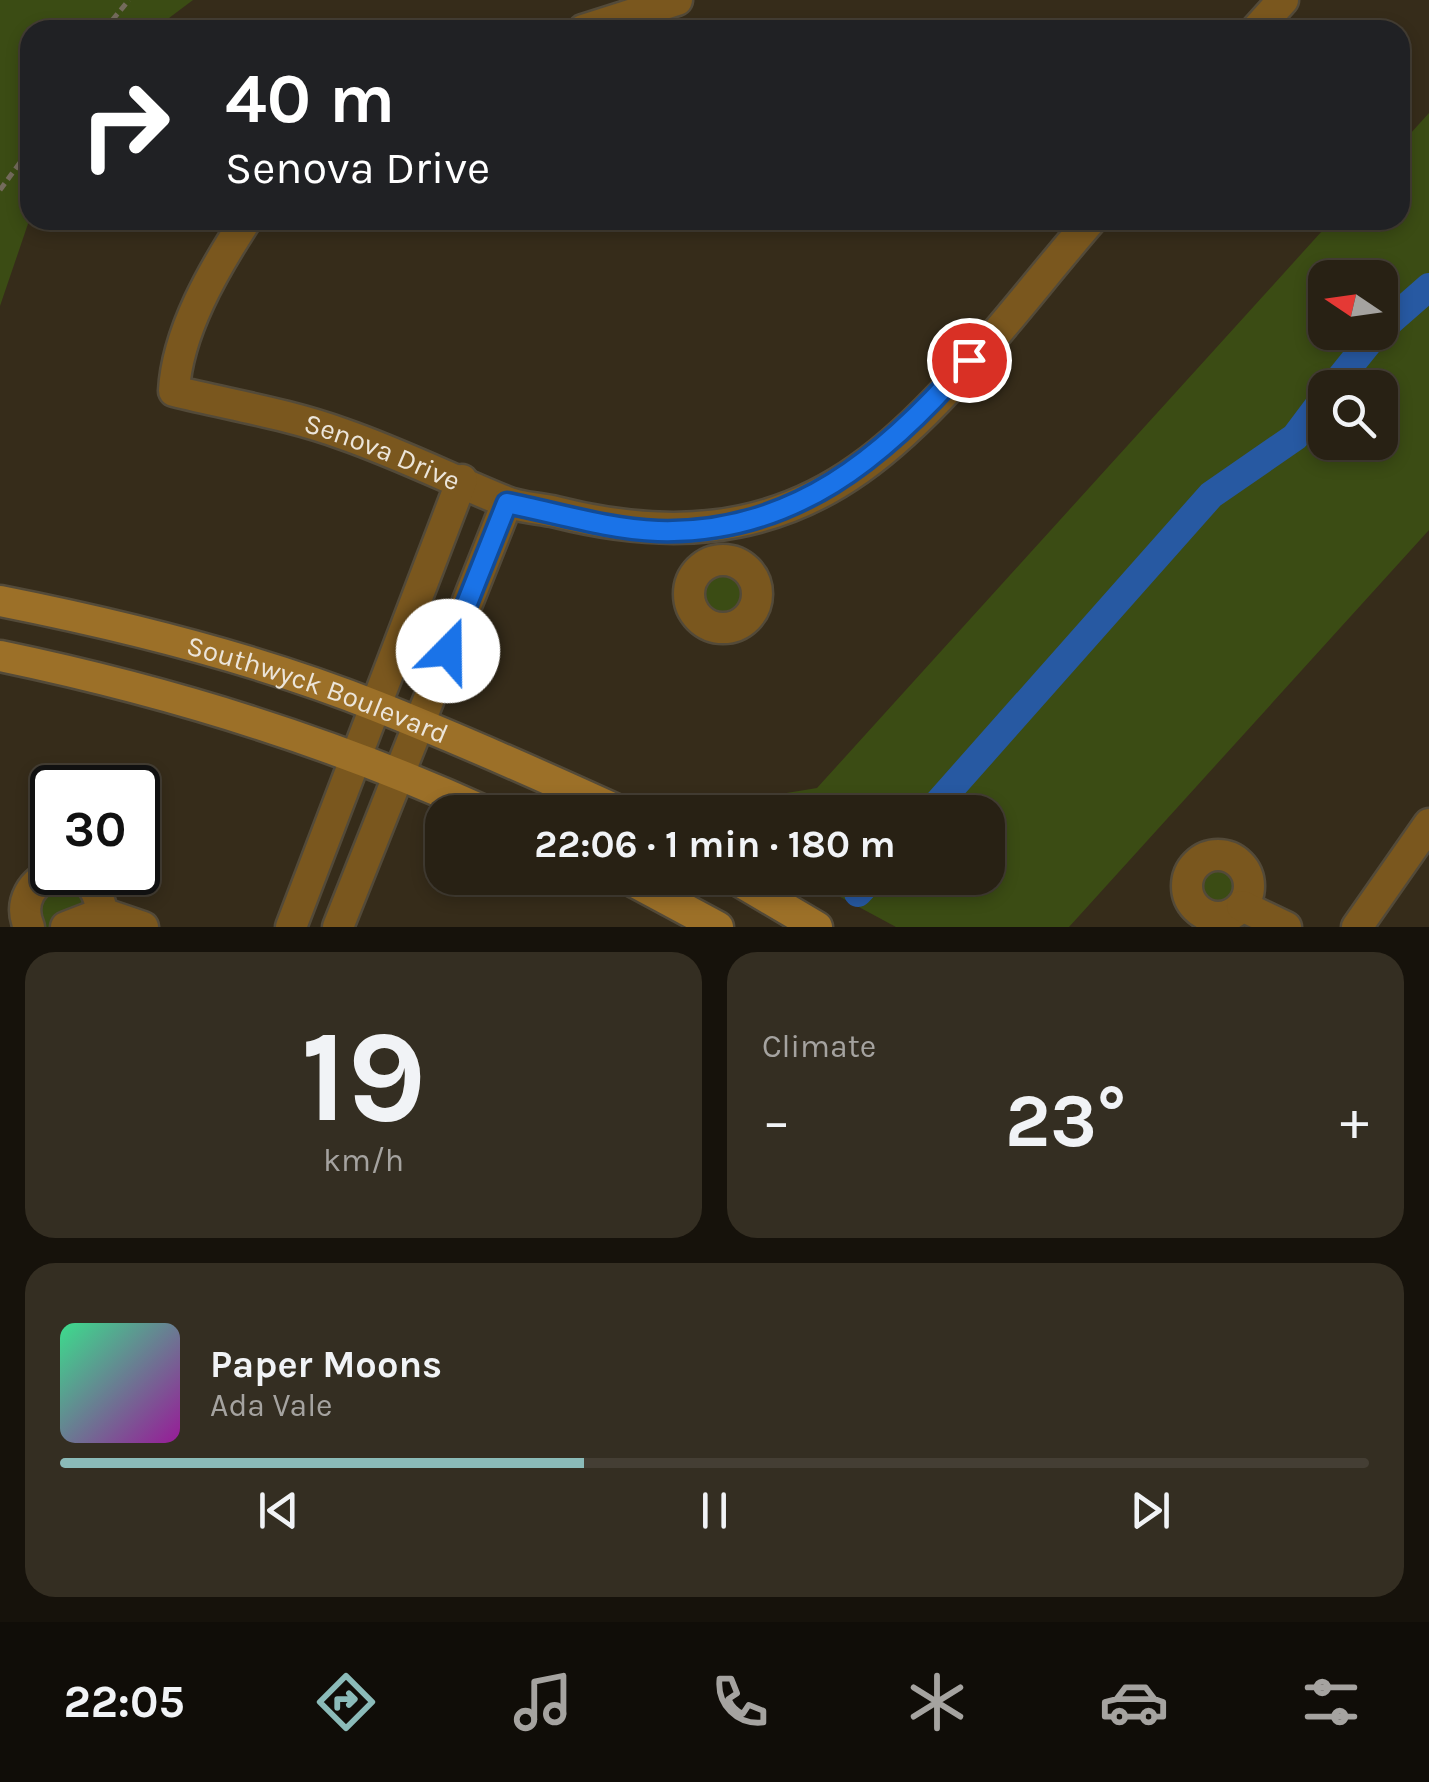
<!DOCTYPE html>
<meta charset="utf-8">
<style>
body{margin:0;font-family:Karla,sans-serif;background:#342e22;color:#f1f3f6;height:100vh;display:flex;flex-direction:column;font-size:38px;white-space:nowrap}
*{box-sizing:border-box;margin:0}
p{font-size:32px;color:#a5a3a0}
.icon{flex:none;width:55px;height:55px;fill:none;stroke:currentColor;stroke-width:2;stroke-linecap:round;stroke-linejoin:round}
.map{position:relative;height:927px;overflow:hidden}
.sheet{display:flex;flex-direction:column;gap:25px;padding:25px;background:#16120b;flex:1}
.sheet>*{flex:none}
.top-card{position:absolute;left:20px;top:20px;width:1390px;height:210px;border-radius:30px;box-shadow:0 5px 15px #0003,0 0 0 2px #443e34;background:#202124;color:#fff;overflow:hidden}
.needle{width:65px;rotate:283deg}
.buttons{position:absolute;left:1308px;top:260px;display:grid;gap:20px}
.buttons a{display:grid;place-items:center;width:90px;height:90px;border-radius:20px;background:#282114;box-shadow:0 5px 15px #0003,0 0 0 2px #443e34;font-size:50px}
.speed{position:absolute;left:30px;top:765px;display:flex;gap:20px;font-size:50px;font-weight:700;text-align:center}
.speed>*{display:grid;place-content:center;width:130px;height:130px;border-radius:50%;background:#282114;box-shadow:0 5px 15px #0003,0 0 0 2px #443e34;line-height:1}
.speed .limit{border:5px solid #111;border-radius:15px;background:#fff;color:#111}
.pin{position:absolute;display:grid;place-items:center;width:85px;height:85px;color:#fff;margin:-42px;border:5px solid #fff;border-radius:50%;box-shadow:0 2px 10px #0007}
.me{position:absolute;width:110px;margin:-55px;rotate:22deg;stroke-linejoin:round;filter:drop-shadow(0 0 8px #0008)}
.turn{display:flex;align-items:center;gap:35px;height:210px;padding:0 40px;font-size:45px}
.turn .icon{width:130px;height:130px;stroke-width:2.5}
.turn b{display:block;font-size:70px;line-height:85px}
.big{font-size:75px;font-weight:700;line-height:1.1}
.sheet .tile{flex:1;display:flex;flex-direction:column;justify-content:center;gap:15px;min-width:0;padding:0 35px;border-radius:30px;background:#342e22}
.sheet .dial{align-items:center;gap:0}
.dial b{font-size:130px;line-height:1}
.song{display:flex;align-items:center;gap:30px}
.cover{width:120px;height:120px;border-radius:15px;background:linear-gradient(135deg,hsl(150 70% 55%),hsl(300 70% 35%))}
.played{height:10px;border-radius:5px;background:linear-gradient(90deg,#8bbbb9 40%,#443e34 40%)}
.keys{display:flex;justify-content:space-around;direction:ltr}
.heat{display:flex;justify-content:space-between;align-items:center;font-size:55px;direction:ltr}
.sheet .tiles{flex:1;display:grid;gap:25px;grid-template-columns:1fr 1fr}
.tile:last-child{grid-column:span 2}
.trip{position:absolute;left:425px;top:795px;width:580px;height:100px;border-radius:30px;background:#282114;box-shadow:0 5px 15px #0003,0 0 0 2px #443e34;font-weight:700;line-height:100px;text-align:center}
.tab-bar{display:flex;height:160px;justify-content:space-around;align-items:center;background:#100d08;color:#a5a3a0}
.tab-bar .icon{width:70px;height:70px}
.tab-bar .on{color:#8bbbb9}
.tab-bar b{font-size:45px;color:#f1f3f6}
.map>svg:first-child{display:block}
</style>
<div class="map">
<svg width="1429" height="927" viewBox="0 0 1429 927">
<rect width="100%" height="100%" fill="#362c1a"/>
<!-- green -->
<g fill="#3b4c14" fill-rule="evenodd">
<polygon points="0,0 193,0 153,30 30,30 30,218 0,306"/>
<path d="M 1429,113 L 1429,530 L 1069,927 L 896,927 L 805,878 L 988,878 L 988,812 L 717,812 L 708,806 L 817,788 L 1332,220 L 1400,220 L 1400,145 ZM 1325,278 L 1380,278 L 1380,332 L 1325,332 ZM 1325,388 L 1380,388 L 1380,442 L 1325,442 Z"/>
<circle cx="721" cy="594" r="32"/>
<circle cx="1228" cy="887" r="31"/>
<polygon points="60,884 81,888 95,927 36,927 42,894"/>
</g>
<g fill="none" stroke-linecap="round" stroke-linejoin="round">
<!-- canal -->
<g stroke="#2759a2" stroke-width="28">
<polyline points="1380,330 1429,287"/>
<polyline points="1332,388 1377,332"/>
<polyline points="930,812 1211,495 1295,437 1325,397"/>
<polyline points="858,893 872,878"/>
</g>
<defs>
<g id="street">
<polyline points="583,30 677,0"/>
<polyline points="1256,30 1283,0"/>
<path id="s1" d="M 246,220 C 214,269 177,332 174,391 C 230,405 289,414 343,434 C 398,453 450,479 504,501 C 520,508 539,508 556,512 C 663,539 765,536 859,469 C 944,409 1022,299 1091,220"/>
<circle cx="723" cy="594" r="34"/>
<circle cx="1218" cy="886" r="31"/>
<path d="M 68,872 C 91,876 99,892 102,913"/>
<polyline points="1242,906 1286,927"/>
<path d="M 29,927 C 18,902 32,880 57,872"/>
<polyline points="66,927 102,913 143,927"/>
<polyline points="291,927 462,480"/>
<polyline points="338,927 507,503"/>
<polyline points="1357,927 1429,824"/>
</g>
<g id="secondary">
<path id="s2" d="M 0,601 C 126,626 256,658 376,706 C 459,739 540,775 621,812"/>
<path d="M 0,656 C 168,691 331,741 486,812"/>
<polyline points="627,878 718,927"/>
<polyline points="734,878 817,927"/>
</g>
</defs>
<!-- street casing -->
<use href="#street" stroke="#534a39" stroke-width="35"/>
<!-- secondary casing -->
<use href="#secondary" stroke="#534a39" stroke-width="35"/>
<!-- path -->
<g stroke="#746b5c" stroke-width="5" stroke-dasharray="8 5" stroke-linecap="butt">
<polyline points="104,30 129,0"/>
<polyline points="0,190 30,149"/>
</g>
<!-- street -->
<use href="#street" stroke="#7a571e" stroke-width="30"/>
<!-- secondary -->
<use href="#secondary" stroke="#9c7028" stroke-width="30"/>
</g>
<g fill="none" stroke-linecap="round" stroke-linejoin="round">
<defs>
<path id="route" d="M 448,651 L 507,503 C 557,513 607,529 658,531 C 793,535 886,456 969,360"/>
</defs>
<!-- route casing -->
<use href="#route" stroke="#114b97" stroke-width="25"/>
<!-- route -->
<use href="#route" stroke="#1a73e8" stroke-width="18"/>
</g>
<g text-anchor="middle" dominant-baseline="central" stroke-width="10" stroke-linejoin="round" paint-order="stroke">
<!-- street labels -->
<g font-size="28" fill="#ece5da" stroke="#362c1a">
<text stroke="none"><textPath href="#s1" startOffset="405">Senova Drive</textPath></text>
<text stroke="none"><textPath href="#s2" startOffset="330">Southwyck Boulevard</textPath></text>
</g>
</g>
</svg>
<div class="buttons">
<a><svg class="needle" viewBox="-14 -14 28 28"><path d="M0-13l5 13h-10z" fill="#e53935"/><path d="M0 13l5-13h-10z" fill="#a5a3a0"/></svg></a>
<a><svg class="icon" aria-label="search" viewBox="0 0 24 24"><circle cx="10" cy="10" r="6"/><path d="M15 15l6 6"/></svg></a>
</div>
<div class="speed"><div class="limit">30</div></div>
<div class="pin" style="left:969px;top:360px;background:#d93025"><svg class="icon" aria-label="arrive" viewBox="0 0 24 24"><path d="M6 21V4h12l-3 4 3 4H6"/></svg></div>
<svg class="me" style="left:448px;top:651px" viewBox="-20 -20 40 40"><circle r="19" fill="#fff"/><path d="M0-13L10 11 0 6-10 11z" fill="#1a73e8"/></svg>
<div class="trip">22:06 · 1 min · 180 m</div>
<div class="top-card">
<div class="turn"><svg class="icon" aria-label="right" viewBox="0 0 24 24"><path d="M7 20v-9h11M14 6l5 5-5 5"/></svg><div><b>40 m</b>Senova Drive</div></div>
</div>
</div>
<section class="sheet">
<div class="tiles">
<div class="tile dial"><b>19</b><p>km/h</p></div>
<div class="tile"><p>Climate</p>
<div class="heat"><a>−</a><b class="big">23°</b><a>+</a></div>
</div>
<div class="tile">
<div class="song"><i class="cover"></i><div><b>Paper Moons</b><p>Ada Vale</p></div></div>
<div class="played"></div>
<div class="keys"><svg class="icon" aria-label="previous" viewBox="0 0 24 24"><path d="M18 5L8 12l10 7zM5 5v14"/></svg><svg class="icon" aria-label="pause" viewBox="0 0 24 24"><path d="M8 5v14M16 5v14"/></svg><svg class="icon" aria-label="next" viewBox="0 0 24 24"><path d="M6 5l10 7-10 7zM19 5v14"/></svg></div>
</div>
</div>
</section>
<nav class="tab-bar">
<b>22:05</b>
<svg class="icon on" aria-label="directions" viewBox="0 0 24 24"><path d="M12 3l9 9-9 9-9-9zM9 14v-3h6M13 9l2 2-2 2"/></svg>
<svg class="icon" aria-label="music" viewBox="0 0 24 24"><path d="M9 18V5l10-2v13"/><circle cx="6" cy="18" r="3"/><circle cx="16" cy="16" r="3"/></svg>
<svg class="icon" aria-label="phone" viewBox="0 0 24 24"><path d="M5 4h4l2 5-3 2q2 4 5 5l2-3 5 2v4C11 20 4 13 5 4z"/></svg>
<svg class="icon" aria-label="climate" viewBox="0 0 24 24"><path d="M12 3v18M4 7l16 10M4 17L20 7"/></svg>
<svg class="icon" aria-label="car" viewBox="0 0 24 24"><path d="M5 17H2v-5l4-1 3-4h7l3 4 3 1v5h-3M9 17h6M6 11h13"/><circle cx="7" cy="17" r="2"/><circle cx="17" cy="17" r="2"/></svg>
<svg class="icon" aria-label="filters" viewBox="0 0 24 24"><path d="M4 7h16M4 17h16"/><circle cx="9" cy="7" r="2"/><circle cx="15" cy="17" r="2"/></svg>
</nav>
